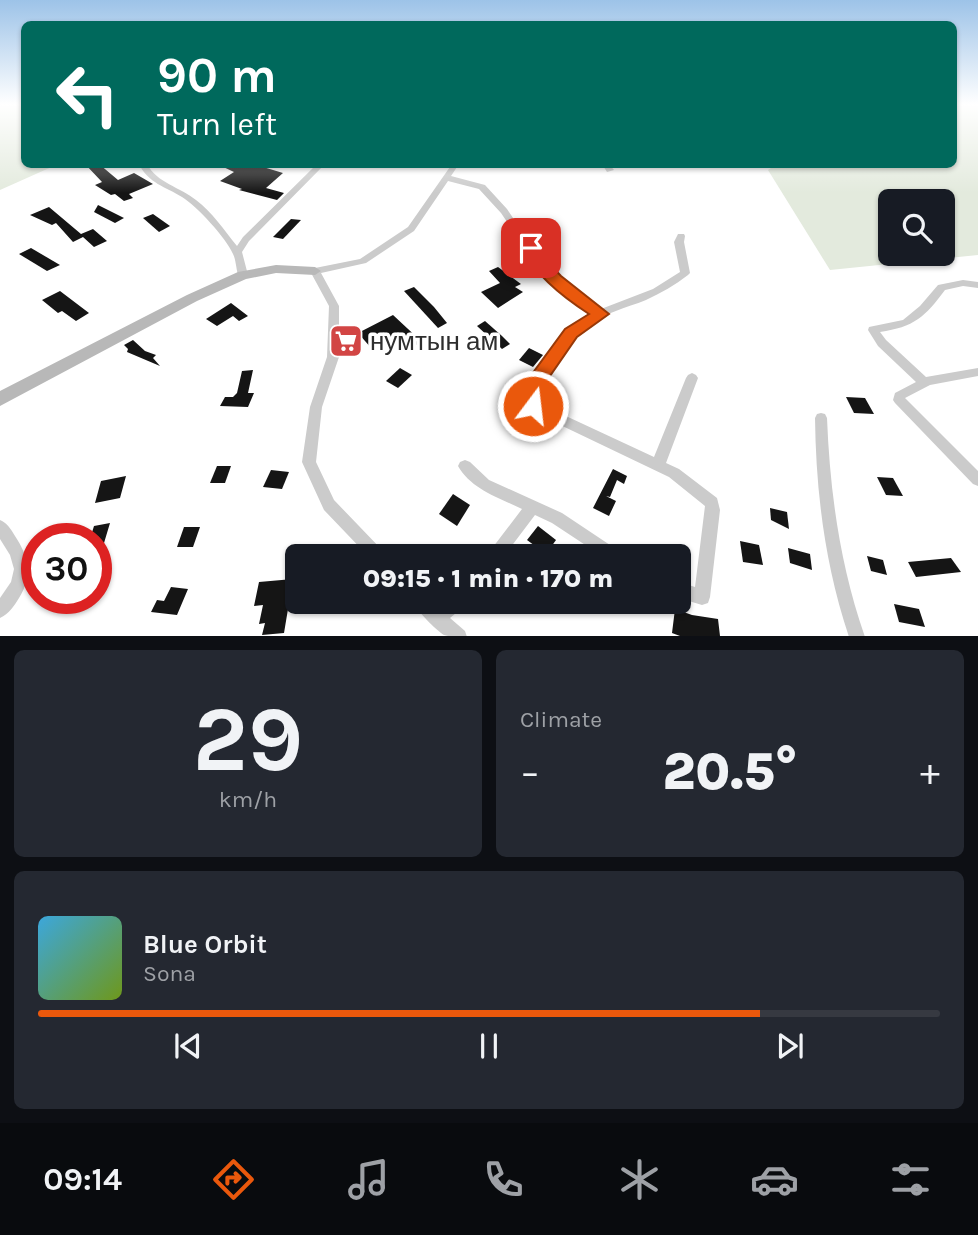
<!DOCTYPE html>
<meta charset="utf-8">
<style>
body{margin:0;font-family:Karla,sans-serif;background:#242831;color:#f1f3f6;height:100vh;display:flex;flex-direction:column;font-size:26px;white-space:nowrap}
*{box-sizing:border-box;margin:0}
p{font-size:23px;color:#9ea1a6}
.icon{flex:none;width:38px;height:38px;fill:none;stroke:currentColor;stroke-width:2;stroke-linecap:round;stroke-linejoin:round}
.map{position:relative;height:636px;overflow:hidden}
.details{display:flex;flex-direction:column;gap:14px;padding:14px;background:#0d0f14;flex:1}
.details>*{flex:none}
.guide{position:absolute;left:21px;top:21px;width:936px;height:147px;border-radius:10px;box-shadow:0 2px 5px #0004;background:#00695c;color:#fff;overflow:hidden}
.tools{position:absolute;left:878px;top:189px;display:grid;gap:14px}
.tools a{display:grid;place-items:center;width:77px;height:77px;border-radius:10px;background:#171b24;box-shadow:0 2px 5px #0004;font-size:35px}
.speed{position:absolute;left:21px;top:523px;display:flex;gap:14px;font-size:35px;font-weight:700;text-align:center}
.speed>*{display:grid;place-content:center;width:91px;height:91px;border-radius:50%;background:#171b24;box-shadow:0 2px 5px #0004;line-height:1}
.speed .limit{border:10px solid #d22;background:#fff;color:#111}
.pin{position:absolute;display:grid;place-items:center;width:60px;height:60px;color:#fff;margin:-30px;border-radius:14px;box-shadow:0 4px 10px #0006}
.me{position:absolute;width:77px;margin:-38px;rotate:15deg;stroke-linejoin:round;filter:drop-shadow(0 0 5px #0008)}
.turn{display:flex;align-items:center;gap:24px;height:147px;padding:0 21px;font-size:32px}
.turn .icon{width:91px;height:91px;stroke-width:2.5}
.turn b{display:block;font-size:49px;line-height:60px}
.big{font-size:52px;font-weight:800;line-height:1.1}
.details .tile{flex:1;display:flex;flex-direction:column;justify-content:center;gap:10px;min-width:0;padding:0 24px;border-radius:10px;background:#242831}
.details .dial{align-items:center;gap:0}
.dial b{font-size:91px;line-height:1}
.song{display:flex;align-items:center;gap:21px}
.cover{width:84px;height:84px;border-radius:10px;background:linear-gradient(135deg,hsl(200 70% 55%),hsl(80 70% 35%))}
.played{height:7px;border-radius:4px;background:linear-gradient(90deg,#ea580c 80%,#363941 80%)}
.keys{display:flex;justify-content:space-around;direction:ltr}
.heat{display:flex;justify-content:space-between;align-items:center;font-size:38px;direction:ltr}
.details .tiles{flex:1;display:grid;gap:14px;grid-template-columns:1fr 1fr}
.tile:last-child{grid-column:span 2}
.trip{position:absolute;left:285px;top:544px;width:406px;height:70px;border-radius:10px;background:#171b24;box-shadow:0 2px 5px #0004;font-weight:800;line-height:70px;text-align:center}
.menu{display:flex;height:112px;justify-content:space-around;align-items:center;background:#090b0e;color:#9ea1a6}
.menu .icon{width:49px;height:49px}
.menu .active{color:#ea580c}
.menu b{font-size:32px;color:#f1f3f6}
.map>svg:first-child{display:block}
</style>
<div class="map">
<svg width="978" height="637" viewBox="0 0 978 637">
<rect width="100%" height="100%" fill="#fff"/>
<!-- green -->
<g fill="#e3eadd" fill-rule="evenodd">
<polygon points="0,104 24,104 24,164 56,165 0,190"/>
<path d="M 954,104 L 978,104 L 978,255 L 830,270 L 768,170 L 777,164 L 954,164 ZM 891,201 L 943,201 L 943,254 L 891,254 Z"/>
</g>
<!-- building -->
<g fill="#151515">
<polygon points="85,164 99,164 118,180 134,173 153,184 129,194 133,198 124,201 115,194 111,195 95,185 102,182"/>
<polygon points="217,164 253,164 283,173 266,188 284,193 277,200 239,190 242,189 220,181 234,172"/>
<polygon points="98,205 124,218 115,223 94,212"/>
<polygon points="49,207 81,234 93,229 107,241 94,247 83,237 73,242 56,223 52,225 30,215"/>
<polygon points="153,214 170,226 159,232 143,218"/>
<polygon points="291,219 301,220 283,239 273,237"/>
<polygon points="31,248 60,265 47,271 19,254"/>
<polygon points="498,267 521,284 515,287 523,292 498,308 481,292 500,283 489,271"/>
<polygon points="414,287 434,307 447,323 438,328 404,291"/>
<polygon points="60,291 89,313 76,321 62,311 58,313 42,300"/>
<polygon points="231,303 248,316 239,321 233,316 217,326 206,319"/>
<polygon points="393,315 422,342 414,346 400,334 372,349 358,333"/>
<polygon points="485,321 502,336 510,344 502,349 477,326"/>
<polygon points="133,340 145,351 156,355 153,358 160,366 127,352 128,349 124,345"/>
<polygon points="529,348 543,355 533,367 519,360"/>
<polygon points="400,368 412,375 398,388 386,381"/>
<polygon points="253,370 248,393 254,393 248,407 220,406 225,397 233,397 237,393 242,371"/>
<polygon points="846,397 865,398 874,414 854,413"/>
<polygon points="521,410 557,428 552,436 515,419"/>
<polygon points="217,466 231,466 225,483 210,483"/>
<polygon points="613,469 627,476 624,484 617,480 610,497 606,496 616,501 609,516 593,508"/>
<polygon points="271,470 289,472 282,489 263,487"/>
<polygon points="126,476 120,498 95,503 101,481"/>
<polygon points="877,477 893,478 903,496 886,495"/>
<polygon points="453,494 470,505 457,526 439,514"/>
<polygon points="770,508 787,512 789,529 771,520"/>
<polygon points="110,523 98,563 96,562 96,539 90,539 94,526"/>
<polygon points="538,526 556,540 546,554 527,540"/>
<polygon points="184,527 200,527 193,547 177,547"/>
<polygon points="740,541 759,545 763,565 743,562"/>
<polygon points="788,548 810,554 812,570 790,563"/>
<polygon points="867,556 883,560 887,575 871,571"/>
<polygon points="951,558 961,572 916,577 908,562"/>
<polygon points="293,579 284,633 262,635 265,623 259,624 263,605 254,606 259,582"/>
<polygon points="171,587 188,589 177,615 151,612 157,600 164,601"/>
<polygon points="894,604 919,609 925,627 899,622"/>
<polygon points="675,609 692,615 718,619 720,636 680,636 672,633"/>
</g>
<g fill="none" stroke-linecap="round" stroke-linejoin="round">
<!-- street -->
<g fill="#cbcbcb" fill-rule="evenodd">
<path d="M 139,164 L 147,164 C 157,183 180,187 196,200 C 212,212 224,230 237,246 L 243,237 L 317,164 L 325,164 L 249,241 L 242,252 L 248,275 L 243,278 L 238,275 C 236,268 236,260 233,254 C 226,238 197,206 182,197 C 166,187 148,183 139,164 Z"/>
<path d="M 452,164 L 459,164 L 451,176 L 485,185 L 507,209 L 542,261 L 583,298 L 601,309 L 653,289 L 680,272 L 674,242 L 678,234 L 684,234 L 685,236 L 684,242 L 690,273 L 688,275 C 675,285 661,293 646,300 C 626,308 604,313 586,326 C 564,342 552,370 537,391 L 535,399 L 537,402 L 553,410 L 654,457 L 686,378 L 688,375 L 692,373 L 696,375 L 698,378 L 666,463 L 679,469 L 717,498 L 720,510 L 710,597 L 708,603 L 702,605 L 679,598 L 679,582 L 695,587 L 705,506 L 669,477 L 529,410 L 523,399 C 526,387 532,380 539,370 C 555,345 566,328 592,313 L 575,302 L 536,265 L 501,213 L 479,189 L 448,181 L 414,231 L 366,263 L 321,273 L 339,306 L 339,357 L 322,407 L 316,462 L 334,500 L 383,551 L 385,556 L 368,556 L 324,510 L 302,462 L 310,407 L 327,357 L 329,306 L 310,271 L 315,268 L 360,259 L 408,227 Z"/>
<polygon points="602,164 609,164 614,170 607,172"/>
<path d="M 963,280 L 978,282 L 978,288 L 963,286 L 945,290 C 925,317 914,327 880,332 L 886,340 L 926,377 L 978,368 L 978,376 L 930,385 L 905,398 L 978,471 L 978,486 L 973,484 L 895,403 L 893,400 L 895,393 L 916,382 L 878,346 L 868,330 L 869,327 L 903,320 L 920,306 L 938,285 Z"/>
<path d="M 821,413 L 825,414 L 827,418 C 830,493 840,565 865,637 L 849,637 C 825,565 816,493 815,418 L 817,414 Z"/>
<path d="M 465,460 L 470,462 L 489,480 L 562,513 L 619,551 L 621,556 L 602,556 L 552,523 L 535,515 L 504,556 L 488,556 L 490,551 L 522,509 C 499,498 471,489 458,466 L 460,462 Z"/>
<path d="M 0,520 C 7,523 11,529 15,536 C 29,557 33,576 19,598 C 14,606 9,614 0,618 L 0,598 L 11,582 L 14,569 L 10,555 L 0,539 Z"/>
<path d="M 413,602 L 433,602 L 438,607 L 444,602 L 464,602 L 462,608 L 450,618 L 465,631 L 467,637 C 460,637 450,637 444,635 C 436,630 417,611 413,602 Z"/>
</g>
<!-- secondary -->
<polygon fill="#b8b8b8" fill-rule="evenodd" points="276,265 315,267 321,271 315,275 276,273 246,279 197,301 0,406 0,391 187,295 238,272"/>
</g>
<!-- sky -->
<linearGradient id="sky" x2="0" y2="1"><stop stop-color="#9dc3e8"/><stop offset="0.54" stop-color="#fff"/><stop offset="1" stop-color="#fff" stop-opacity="0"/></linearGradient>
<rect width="978" height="193" fill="url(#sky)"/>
<!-- route -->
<path fill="#ea580c" stroke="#983908" stroke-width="2" d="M 531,244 L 536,245 L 540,254 L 561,276 L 609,314 L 577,337 L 539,392 L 538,398 L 543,406 L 540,411 L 533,413 L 527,411 L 520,399 L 524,385 L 565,329 L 589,314 C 566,299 533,275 524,248 Z"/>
<!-- icons -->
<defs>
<symbol id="supermarket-square" viewBox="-11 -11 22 22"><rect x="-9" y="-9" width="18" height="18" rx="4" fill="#d24544" stroke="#fff"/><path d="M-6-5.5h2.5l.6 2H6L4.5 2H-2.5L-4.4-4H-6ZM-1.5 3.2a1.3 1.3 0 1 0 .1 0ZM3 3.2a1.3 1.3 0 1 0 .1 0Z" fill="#fff"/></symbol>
</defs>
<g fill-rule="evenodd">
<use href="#supermarket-square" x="327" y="322" width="38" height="38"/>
</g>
<g text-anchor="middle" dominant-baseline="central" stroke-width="7" stroke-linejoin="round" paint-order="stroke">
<!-- poi labels -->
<g font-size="26" fill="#2e2e2e" stroke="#fff" text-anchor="start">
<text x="370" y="341">нумтын ам</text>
</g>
</g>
</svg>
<div class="tools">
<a><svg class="icon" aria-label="search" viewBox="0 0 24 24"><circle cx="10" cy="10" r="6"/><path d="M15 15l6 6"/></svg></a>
</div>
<div class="speed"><div class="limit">30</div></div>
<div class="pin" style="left:531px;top:248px;background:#d93025"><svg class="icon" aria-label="arrive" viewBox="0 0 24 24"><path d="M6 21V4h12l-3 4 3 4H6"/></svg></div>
<svg class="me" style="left:533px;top:406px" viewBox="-20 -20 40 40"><circle r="17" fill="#ea580c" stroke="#fff" stroke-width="3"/><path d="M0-11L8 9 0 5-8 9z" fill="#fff"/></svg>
<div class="trip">09:15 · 1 min · 170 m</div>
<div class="guide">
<div class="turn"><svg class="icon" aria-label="left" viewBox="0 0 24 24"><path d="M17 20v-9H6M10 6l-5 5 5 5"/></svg><div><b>90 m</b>Turn left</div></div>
</div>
</div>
<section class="details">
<div class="tiles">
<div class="tile dial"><b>29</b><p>km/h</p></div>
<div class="tile"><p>Climate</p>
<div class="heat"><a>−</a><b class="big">20.5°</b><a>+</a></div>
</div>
<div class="tile">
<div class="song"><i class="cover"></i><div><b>Blue Orbit</b><p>Sona</p></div></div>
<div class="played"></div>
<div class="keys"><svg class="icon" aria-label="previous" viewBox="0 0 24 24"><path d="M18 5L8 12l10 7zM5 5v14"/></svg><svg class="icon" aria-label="pause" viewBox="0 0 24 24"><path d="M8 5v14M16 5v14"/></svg><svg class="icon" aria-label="next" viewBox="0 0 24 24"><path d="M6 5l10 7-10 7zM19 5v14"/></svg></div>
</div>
</div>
</section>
<nav class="menu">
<b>09:14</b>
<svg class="icon active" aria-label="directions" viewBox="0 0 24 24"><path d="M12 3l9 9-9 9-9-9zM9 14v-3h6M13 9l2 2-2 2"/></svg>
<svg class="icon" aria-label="music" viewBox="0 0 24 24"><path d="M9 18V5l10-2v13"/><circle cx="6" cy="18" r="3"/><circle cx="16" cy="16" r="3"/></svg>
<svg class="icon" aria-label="phone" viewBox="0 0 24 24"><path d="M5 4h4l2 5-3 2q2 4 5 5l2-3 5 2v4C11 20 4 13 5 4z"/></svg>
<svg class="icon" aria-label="climate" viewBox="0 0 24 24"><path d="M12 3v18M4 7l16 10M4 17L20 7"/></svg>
<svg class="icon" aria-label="car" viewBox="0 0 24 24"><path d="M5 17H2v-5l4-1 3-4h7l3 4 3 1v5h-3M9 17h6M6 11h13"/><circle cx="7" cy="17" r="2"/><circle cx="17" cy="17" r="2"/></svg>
<svg class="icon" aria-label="filters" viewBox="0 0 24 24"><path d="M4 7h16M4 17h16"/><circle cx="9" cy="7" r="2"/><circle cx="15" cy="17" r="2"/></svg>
</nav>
